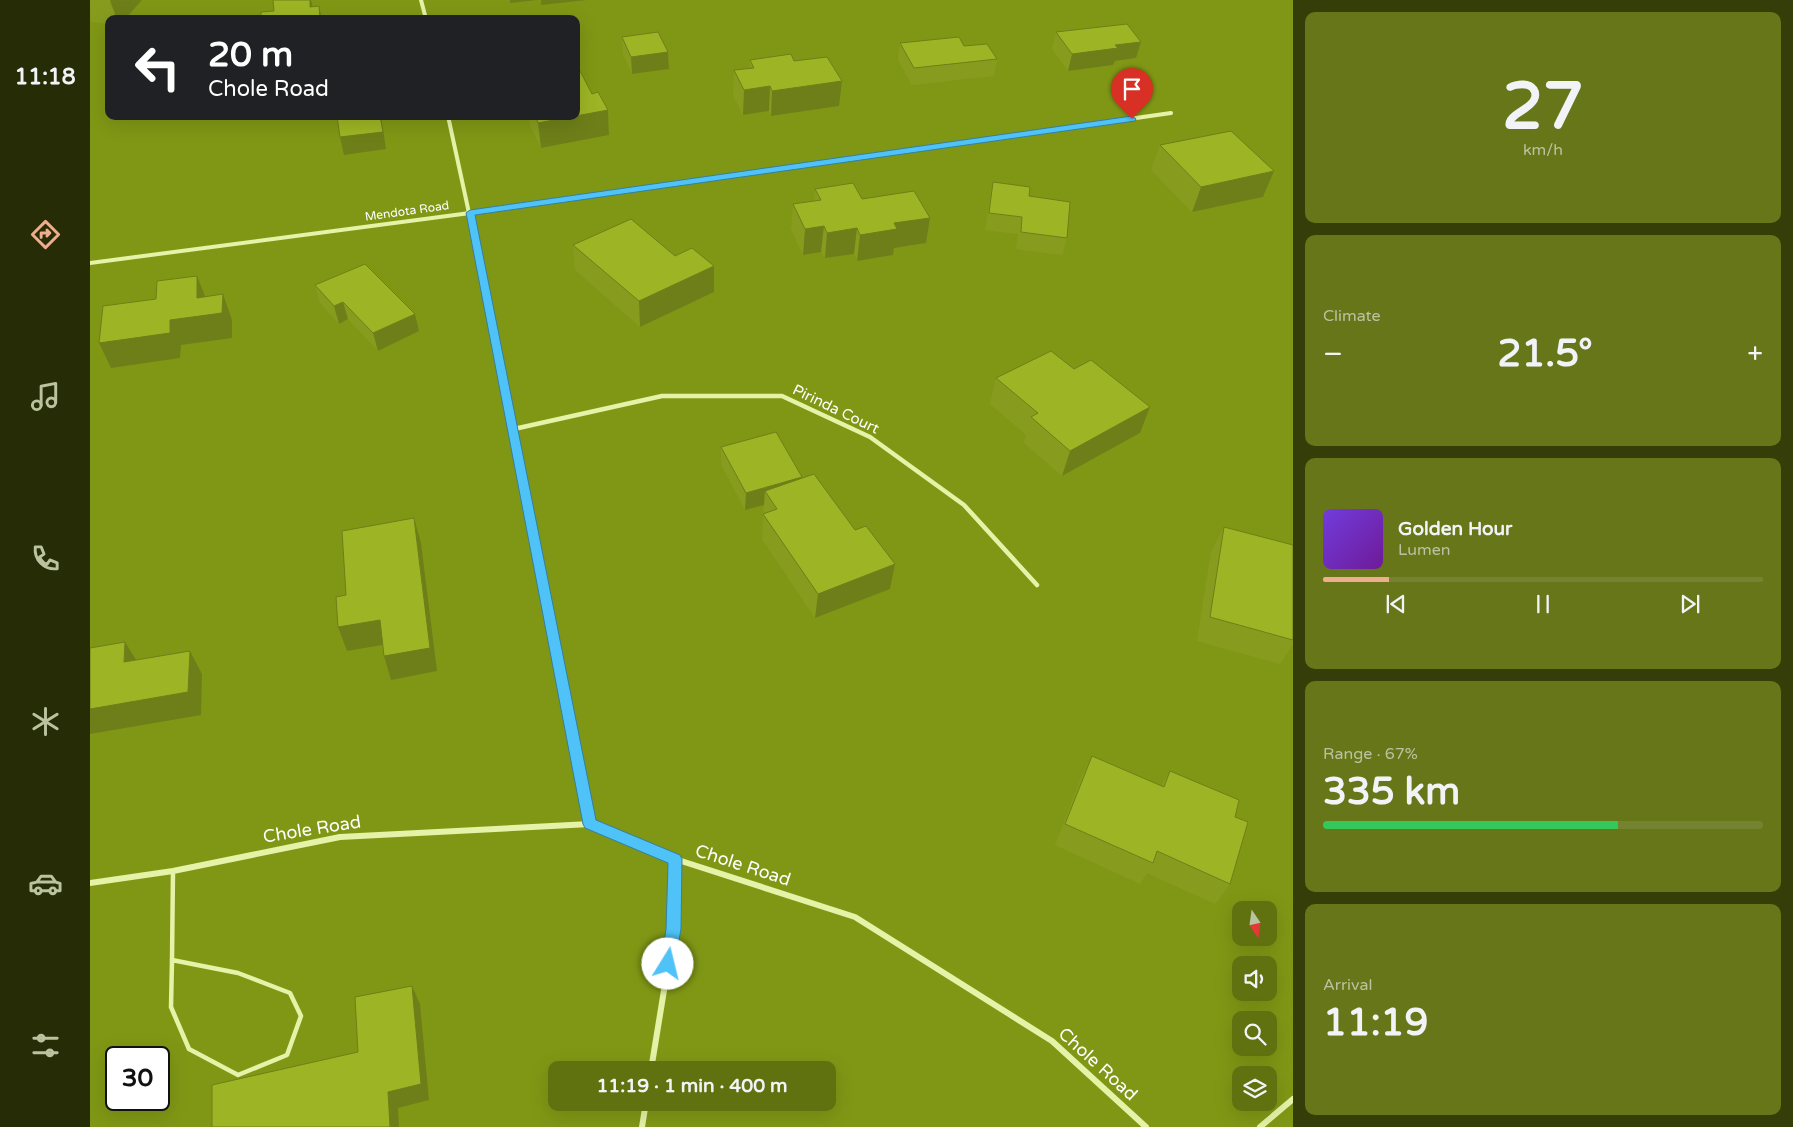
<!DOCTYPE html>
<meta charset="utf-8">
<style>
body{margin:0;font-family:"Varela Round",sans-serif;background:#667619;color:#f1f3f6;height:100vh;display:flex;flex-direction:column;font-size:19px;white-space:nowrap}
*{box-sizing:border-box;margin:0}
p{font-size:16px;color:#bac29f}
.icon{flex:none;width:28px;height:28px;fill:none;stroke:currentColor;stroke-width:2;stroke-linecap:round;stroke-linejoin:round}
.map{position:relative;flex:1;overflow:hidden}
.drawer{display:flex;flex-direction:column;gap:12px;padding:12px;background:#353e09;width:500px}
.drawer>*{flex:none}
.top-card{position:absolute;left:15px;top:15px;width:475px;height:105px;border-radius:10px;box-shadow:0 5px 20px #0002;background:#202124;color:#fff;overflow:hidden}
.needle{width:32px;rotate:167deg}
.buttons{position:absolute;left:1142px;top:901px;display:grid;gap:10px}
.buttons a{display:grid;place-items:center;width:45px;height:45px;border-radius:10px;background:#607110;box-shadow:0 5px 20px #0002;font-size:25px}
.speed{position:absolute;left:15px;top:1046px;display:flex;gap:10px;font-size:25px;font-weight:700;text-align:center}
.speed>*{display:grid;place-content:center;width:65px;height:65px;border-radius:50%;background:#607110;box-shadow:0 5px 20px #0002;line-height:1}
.speed .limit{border:2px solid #111;border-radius:8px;background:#fff;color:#111}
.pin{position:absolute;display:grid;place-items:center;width:42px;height:42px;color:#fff;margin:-51px -21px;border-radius:50% 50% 50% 0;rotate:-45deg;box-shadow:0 0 5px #0007}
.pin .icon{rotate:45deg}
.me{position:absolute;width:55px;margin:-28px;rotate:9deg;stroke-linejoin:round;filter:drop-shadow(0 0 4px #0008)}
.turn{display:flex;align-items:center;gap:18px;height:105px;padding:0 20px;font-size:22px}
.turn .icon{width:65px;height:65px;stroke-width:2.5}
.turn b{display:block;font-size:35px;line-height:42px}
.big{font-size:38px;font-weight:700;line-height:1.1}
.drawer .tile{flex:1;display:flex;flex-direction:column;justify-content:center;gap:8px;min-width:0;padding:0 18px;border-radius:10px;background:#667619}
.drawer .dial{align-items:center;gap:0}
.dial b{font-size:65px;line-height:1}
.song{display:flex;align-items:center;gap:15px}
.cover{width:60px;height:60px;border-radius:8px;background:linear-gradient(135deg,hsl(260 70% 55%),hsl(280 70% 35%))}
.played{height:5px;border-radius:2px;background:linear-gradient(90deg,#eead8d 15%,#748330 15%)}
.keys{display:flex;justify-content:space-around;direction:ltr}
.heat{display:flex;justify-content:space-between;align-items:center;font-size:28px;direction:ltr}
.charge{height:8px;border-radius:4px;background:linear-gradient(90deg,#34c759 67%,#748330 0)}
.trip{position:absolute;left:458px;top:1061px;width:288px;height:50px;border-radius:10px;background:#607110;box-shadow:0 5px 20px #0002;font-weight:700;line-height:50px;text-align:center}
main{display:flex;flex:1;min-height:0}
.tab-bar{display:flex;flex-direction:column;width:90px;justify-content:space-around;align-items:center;background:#262d06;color:#bac29f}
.tab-bar .icon{width:35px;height:35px}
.tab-bar .selected{color:#eead8d}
.tab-bar b{font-size:22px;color:#f1f3f6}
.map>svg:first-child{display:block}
</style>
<main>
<nav class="tab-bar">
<b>11:18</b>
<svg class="icon selected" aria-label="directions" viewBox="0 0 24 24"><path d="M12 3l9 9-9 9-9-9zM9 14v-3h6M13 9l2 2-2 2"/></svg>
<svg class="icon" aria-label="music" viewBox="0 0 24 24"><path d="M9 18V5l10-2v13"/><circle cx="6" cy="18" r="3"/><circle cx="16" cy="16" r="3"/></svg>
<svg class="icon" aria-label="phone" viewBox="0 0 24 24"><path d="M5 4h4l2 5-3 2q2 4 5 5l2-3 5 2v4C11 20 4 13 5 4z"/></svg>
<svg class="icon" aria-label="climate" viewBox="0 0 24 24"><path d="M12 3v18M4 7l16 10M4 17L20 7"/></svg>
<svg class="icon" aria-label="car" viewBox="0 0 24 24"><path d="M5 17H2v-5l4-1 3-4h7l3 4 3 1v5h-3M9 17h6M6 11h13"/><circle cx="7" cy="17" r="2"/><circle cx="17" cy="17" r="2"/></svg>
<svg class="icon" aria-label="filters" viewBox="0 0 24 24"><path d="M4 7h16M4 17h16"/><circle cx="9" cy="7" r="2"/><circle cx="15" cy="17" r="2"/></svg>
</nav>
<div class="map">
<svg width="1203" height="1127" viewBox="0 0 1203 1127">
<rect width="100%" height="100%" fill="#809715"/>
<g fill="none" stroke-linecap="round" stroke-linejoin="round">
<!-- service -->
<g stroke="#e6f2a7" stroke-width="4.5">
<polygon points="82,960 148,973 200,993 211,1016 197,1055 148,1075 99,1049 81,1007"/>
<polyline points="82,960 83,871"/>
</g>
<!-- minor-far2 -->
<g stroke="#e6f2a7" stroke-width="4">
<polyline points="331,0 336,19"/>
<polyline points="358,116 395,287"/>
<polyline points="0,263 380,213 1081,113"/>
</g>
<!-- minor-far1 -->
<g stroke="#e6f2a7" stroke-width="4.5">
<polyline points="395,286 468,655"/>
<polyline points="424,429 572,396 692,396 780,437 874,505 947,585"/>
</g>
<!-- minor -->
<g stroke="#e6f2a7" stroke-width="6">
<polyline points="468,654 500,824"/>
<polyline points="0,883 83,871 250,837 500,824 585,859 765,917 962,1041 1056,1127"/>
<polyline points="561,1070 584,929 585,859"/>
<polyline points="552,1127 556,1102"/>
<polyline points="1170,1127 1203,1099"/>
</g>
</g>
<!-- wall -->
<g fill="#879c1f">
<polygon points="0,0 52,0 35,19 19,19 19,24 1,22"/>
<polygon points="966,32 1046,58 1025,61 1023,65 978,71 962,49"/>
<polygon points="532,37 578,52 579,69 542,74 533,54"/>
<polygon points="810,43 874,46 907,59 904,76 822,85 808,60"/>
<polygon points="660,60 704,61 749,106 681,116 679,111 653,115 643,95 644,70 659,68"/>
<polygon points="502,94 518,110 519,135 451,148 440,125 439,116 486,116"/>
<polygon points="1070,145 1184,171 1173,197 1102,212 1061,170"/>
<polygon points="903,182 939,196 977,238 972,255 926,249 928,234 895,230 900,199"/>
<polygon points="725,189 772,199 836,243 804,248 803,255 767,261 764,254 735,258 731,252 713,255 701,229 703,204 724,201"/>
<polygon points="483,245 585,256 624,266 624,292 550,327 485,270"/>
<polygon points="225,285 329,331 288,351 258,319 249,324 230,303"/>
<polygon points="906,378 1050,433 972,476 934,443 936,435 900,404"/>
<polygon points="631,447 712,477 765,530 805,564 800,589 725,618 672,539 674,505 655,510 631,464"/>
<polygon points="1134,527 1203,545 1203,644 1190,664 1107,641 1121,552"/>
<polygon points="1002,756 1071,786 1080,771 1145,817 1140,884 1125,904 1057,873 1050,884 965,845 991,778"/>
</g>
<!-- shaded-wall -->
<g fill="#6e7f19">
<polygon points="21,0 52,0 35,19 27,19 20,1"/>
<polygon points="220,0 221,0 225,16 220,7"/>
<polygon points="420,0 448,0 420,3"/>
<polygon points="451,0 497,0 451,5"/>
<polygon points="229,6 232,19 230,19"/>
<polygon points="1051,42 1046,58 1025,61 1023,65 978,71 982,54 1025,45"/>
<polygon points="578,52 579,69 542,74 541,57"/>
<polygon points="752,81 749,106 681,116 682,91"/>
<polygon points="680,86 679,111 653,115 654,90"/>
<polygon points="518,110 519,135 451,148 448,123 486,116"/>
<polygon points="291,116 296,149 254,155 250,137"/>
<polygon points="1184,171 1173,197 1102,212 1111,187"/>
<polygon points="840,218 836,243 804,248 803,255 767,261 770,235 804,223"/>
<polygon points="734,226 731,252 713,255 715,229"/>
<polygon points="767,228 764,254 735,258 737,233"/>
<polygon points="624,266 624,292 550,327 549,301"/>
<polygon points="107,276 117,301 133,294 142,320 142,338 91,345 90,358 21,368 9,343 80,320 107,298"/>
<polygon points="253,302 258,319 249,324 244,306"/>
<polygon points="325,314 329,331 288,351 283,333"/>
<polygon points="1060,407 1050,433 972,476 980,451"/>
<polygon points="712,477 711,494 675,491 674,505 655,510 656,493"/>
<polygon points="324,518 331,543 347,671 301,680 294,656"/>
<polygon points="805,564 800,589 725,618 728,594"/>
<polygon points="290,620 298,644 257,651 248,627"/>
<polygon points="35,642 50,666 34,662"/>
<polygon points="100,651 112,674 111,715 0,734 0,709"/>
<polygon points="322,986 330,1004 339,1100 308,1108 309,1127 300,1127 298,1092"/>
</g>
<!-- building -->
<g fill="#9db524" stroke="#6e7f19">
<polygon points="183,0 220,0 220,7 229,6 230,19 171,19 171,12 184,11"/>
<polygon points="1037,24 1051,42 1025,45 1028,48 982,54 966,32"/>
<polygon points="568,32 578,52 541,57 532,37"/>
<polygon points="869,37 874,46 897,44 907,59 824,68 810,43"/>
<polygon points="701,54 704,61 737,57 752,81 682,91 680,86 654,90 644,70 664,68 660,60"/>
<polygon points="486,71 490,71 502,94 508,92 518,110 486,116"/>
<polygon points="247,116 290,116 293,132 250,137"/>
<polygon points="445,116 483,116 448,123"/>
<polygon points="1141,131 1184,171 1111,187 1070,145"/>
<polygon points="903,182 940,187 939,196 980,202 977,238 931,232 932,217 899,213"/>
<polygon points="763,183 772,199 824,191 840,218 804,223 807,229 770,235 767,228 737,233 734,226 715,229 703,204 731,200 725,189"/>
<polygon points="541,219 585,256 602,248 624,266 549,301 483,245"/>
<polygon points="275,264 325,314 283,333 253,302 244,306 225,285"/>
<polygon points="107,276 107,298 133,294 132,313 80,320 80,333 9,343 13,306 66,299 67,281"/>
<polygon points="961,351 984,369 1001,360 1060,407 980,451 941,417 948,413 906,378"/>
<polygon points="686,432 712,477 656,493 631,447"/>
<polygon points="724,474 765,530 776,526 805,564 728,594 673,514 687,509 675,491"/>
<polygon points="324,518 340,648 294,656 290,620 248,627 246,597 256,595 252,531"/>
<polygon points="1134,527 1203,545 1203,640 1120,617"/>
<polygon points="35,642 34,662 100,651 98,692 0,709 0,648"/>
<polygon points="1002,756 1074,787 1080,771 1149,800 1145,817 1158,822 1140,884 1067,851 1063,863 975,824"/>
<polygon points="322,986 331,1084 298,1092 300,1127 122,1127 122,1085 268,1052 265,997"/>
</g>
<!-- route -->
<polygon fill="#4fc3f7" stroke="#337fa1" points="1042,116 1046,119 1045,121 385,215 506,820 590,855 592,859 591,929 585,964 583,969 578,971 573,969 571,964 576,929 578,863 495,828 493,824 376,213 380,210"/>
<g text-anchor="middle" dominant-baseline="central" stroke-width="5" stroke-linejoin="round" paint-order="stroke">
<!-- far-street labels -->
<g font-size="12" fill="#fff" stroke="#809715">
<text transform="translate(317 211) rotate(-8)">Mendota Road</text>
</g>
<!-- street labels -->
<g font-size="15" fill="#fff" stroke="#809715">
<text transform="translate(746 409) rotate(26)">Pirinda Court</text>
</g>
<!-- near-street labels -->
<g font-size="18" fill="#fff" stroke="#809715">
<text transform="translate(222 829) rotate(-9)">Chole Road</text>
<text transform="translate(653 865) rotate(18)">Chole Road</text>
<text transform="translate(1008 1064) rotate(42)">Chole Road</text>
</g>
</g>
</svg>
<div class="buttons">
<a><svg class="needle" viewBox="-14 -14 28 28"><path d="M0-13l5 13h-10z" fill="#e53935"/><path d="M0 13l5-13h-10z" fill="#bac29f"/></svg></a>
<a><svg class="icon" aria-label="sound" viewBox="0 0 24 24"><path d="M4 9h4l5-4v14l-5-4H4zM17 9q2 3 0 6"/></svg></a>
<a><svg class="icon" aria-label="search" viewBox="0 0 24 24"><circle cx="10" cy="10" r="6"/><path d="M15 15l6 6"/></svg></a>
<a><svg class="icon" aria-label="layers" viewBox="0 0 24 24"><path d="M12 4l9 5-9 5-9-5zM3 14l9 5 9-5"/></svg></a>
</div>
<div class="speed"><div class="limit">30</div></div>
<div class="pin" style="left:1042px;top:119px;background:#d93025"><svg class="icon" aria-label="arrive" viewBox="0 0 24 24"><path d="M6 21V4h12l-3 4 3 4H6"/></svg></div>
<svg class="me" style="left:578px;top:964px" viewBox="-20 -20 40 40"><circle r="19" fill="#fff"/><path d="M0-13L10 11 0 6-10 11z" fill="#4fc3f7"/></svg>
<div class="trip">11:19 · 1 min · 400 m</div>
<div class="top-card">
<div class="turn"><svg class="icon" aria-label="left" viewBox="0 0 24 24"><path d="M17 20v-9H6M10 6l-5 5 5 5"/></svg><div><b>20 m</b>Chole Road</div></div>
</div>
</div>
<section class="drawer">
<div class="tile dial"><b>27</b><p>km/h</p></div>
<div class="tile"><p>Climate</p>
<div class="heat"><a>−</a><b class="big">21.5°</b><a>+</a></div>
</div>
<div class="tile">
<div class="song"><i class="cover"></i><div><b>Golden Hour</b><p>Lumen</p></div></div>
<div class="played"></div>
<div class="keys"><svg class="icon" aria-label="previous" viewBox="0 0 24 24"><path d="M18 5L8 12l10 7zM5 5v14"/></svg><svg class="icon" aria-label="pause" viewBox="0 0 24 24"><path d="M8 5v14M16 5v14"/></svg><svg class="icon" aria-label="next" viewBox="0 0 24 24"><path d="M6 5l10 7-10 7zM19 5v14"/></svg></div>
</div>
<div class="tile"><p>Range · 67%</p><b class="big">335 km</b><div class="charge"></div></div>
<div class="tile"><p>Arrival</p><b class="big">11:19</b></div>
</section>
</main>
